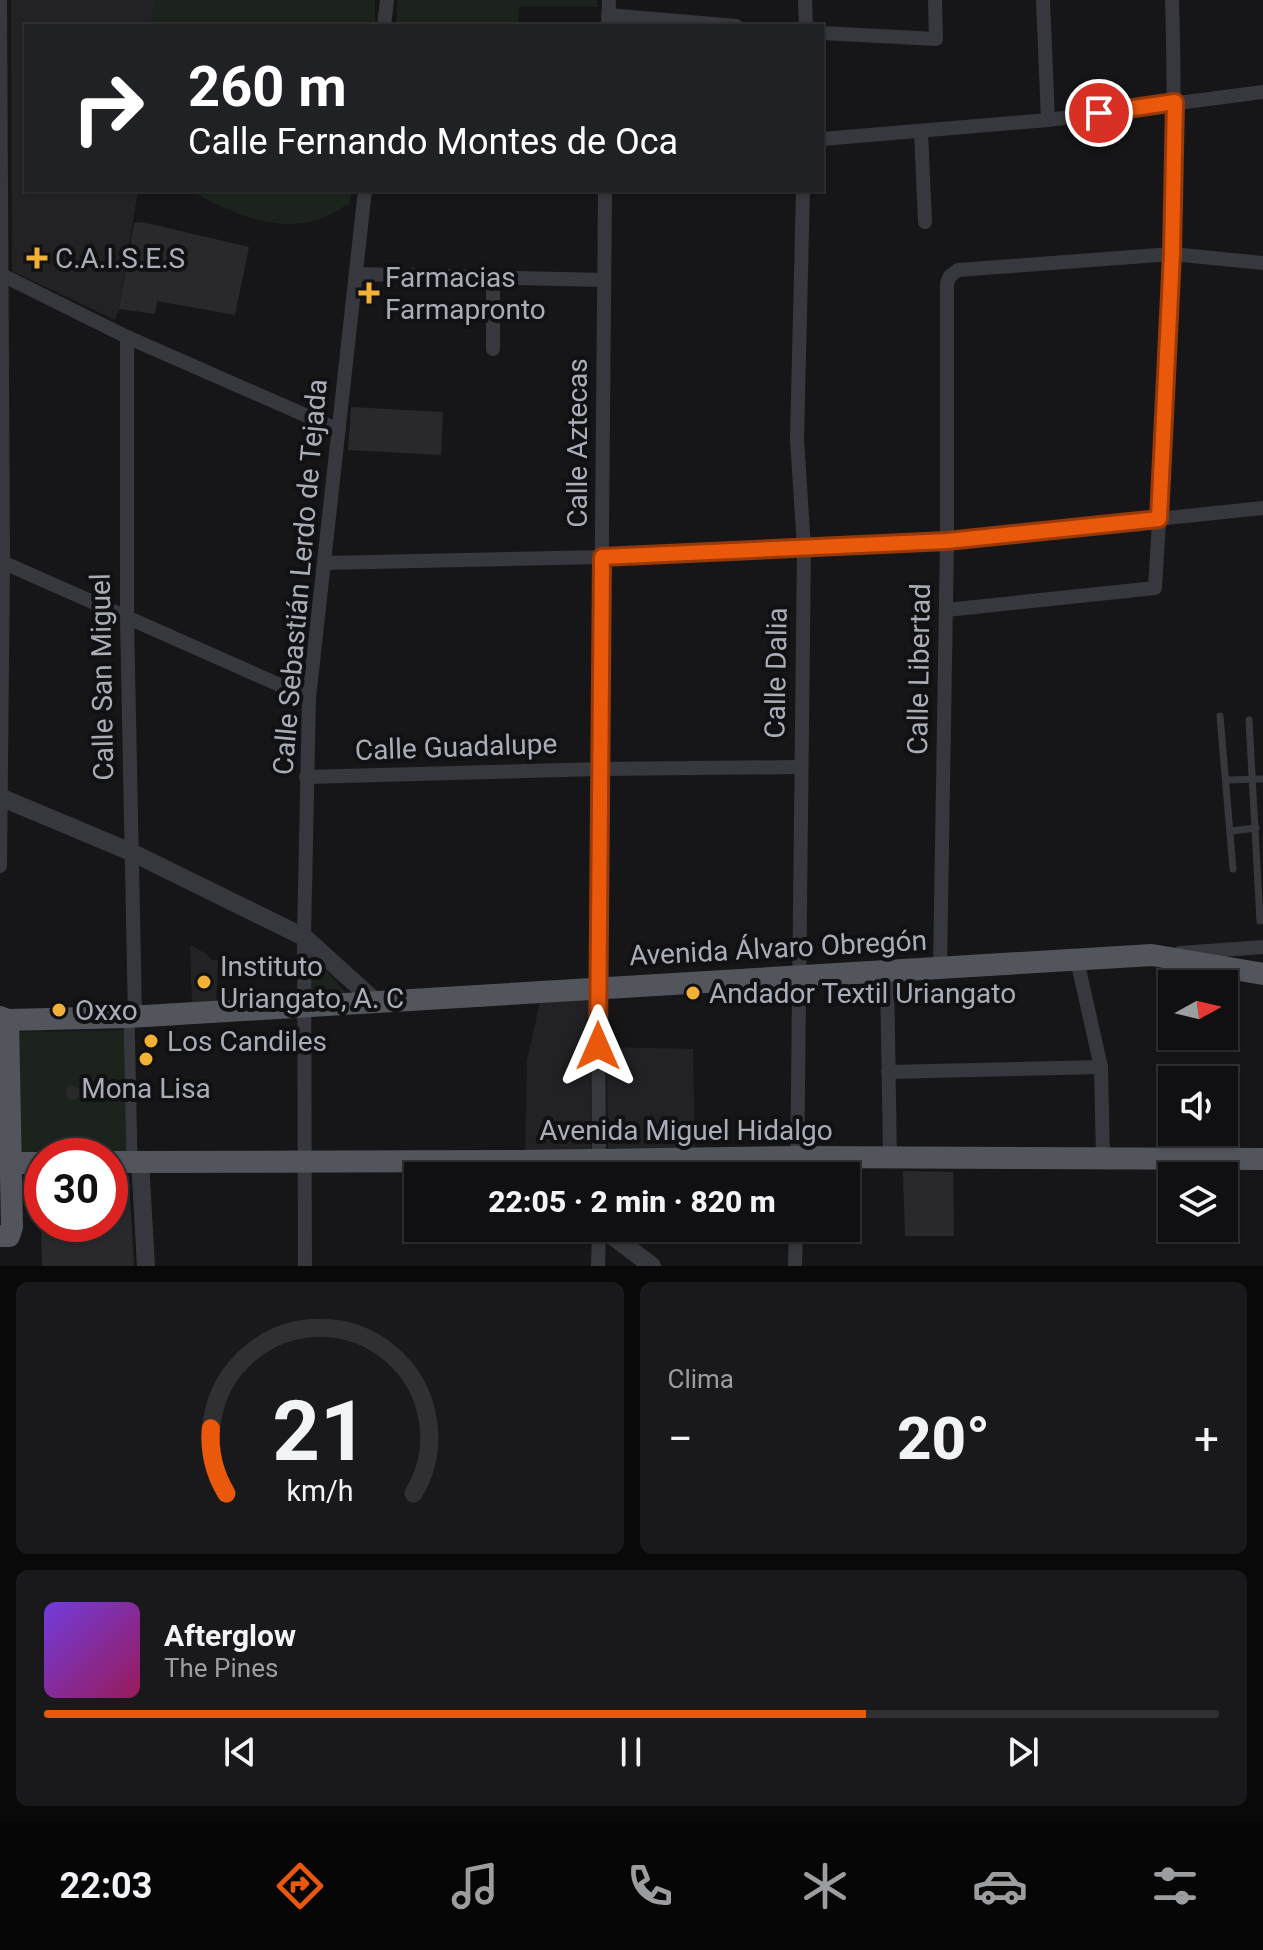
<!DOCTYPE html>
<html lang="es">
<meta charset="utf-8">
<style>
body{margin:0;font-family:Roboto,sans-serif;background:#19191b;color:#f1f3f6;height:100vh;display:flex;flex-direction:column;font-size:30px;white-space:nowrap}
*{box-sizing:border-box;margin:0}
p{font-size:26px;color:#9c9d9f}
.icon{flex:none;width:44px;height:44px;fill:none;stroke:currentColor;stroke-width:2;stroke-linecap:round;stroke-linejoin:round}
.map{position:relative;height:1266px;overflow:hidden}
.panel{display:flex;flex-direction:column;gap:16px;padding:16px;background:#09090a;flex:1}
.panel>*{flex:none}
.hud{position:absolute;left:24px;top:24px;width:800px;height:168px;border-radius:0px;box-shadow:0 2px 6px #0004,0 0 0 2px #303032;background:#202124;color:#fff;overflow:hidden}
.needle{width:52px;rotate:82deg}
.fabs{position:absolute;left:1158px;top:970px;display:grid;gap:16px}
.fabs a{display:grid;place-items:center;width:80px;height:80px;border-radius:0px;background:#101012;box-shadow:0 2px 6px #0004,0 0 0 2px #303032;font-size:40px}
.speed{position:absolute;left:24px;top:1138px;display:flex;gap:16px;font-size:40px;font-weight:700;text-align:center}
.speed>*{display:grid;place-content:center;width:104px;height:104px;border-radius:50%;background:#101012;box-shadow:0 2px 6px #0004,0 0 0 2px #303032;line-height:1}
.speed .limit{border:12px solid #d22;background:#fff;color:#111}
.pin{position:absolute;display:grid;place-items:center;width:68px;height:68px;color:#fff;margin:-34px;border:4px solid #fff;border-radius:50%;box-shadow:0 2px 8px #0007}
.me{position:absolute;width:88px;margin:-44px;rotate:0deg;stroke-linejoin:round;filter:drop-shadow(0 0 6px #0008)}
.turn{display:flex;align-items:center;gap:28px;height:168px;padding:0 32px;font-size:36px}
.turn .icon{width:104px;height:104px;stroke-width:2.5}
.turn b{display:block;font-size:56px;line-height:68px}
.big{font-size:60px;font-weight:800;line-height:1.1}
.panel .widget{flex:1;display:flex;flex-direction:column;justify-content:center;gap:12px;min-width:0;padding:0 28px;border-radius:12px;background:#19191b}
.panel .dial{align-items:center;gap:0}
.dial svg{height:208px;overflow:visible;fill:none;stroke:#303032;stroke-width:7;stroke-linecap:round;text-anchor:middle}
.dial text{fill:#f1f3f6;stroke:none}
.song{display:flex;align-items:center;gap:24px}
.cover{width:96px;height:96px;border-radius:12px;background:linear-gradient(135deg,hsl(260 70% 55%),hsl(330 70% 35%))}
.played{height:8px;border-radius:4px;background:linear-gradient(90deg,#ea580c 70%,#303032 70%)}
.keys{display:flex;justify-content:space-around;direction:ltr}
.heat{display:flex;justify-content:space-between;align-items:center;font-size:44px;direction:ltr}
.panel .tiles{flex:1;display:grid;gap:16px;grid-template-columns:1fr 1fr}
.widget:last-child{grid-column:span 2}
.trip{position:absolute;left:404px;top:1162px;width:456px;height:80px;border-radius:0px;background:#101012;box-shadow:0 2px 6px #0004,0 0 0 2px #303032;font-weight:800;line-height:80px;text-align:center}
.tab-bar{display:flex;height:128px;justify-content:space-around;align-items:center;background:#060607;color:#9c9d9f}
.tab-bar .icon{width:56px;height:56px}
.tab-bar .current{color:#ea580c}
.tab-bar b{font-size:36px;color:#f1f3f6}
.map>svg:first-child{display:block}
</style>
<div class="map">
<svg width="1263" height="1266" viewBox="0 0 1263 1266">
<rect width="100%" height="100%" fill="#161618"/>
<!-- built -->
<g fill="#222225">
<polygon points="11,0 156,0 150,26 26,26 26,190 138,190 119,309 115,320 12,271"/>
<polygon points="190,945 207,954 211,960 218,960 216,1004 192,1005"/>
<polygon points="590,998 591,1150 525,1152 527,1060 540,1002"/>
<polygon points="607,1047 693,1049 695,1148 608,1148"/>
</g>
<!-- green -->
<g fill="#1c231d">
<polygon points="156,0 375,0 375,26 150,26"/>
<polygon points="398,0 597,0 597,7 519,7 518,26 396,26"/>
<path d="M 190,190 L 352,190 L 350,203 C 335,212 321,221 304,223 C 266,229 221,209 190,190 Z"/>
<polygon points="310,952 354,1002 309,1002"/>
<polygon points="126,1030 128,1157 42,1156 18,1159 15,1032"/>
</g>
<!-- building -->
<g fill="#29292c">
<polygon points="142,222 249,247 235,315 157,301 155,314 119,309 134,223"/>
<polygon points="351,407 443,412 441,455 348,450"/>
<circle cx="73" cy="1093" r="7"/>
<polygon points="903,1171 953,1172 954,1236 905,1236"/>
<polygon points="110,1176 129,1176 134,1266 42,1266 41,1224 110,1224"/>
</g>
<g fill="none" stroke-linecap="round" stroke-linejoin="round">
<!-- service -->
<g stroke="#37383d" stroke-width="7">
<polyline points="1220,716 1233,869"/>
<polyline points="1249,720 1260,921 1263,920"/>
<polyline points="1226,780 1263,779"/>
<polyline points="1231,831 1256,828"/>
</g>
<!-- pedestrian -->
<polyline stroke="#37383d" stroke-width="11" points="129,1017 132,1161"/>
<!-- minor -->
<g stroke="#37383d" stroke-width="14">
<polyline points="805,0 806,26"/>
<polyline points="1043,0 1048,120"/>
<polyline points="608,15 736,26"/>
<polyline points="384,26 387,0"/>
<polyline points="608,26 609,0"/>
<polyline points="822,33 936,39 935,0"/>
<polyline points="921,131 925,222"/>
<polyline points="822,139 1048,120 1263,92"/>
<polyline points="0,274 127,337 339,430"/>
<polyline points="356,274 604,280"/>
<polyline points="127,337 127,618 135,1017"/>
<polyline points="493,349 493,278"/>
<polyline points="0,561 309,698"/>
<polyline points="324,563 602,557 947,541 1263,508"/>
<path d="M 946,610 L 1155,588 C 1167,392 1178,196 1172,0"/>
<polyline points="306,777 600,769 800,767"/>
<polyline points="0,866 3,562 0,0"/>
<polyline points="1180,953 1263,947"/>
<polyline points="1077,960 1101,1067 1103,1159"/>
<polyline points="940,968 947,541 947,283 950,276 958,270 1172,254 1263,263"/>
<polyline points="887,972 890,1159"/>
<polyline points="888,1072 1101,1067"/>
<polyline points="599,1176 598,989 605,190"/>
<polyline points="797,1176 804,548 797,439 803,190"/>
<polyline points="305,1266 304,937 309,698 365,190"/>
<polyline points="598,1266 599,1228"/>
<polyline points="795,1266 796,1228"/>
</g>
<!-- tertiary -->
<g stroke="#37383d" stroke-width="18">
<polyline points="0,797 131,852 304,937 378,1004"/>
<polyline points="140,1161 146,1266"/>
<polyline points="602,1228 652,1266"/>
</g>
<!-- primary -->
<g stroke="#53555c" stroke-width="22">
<polyline points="0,1017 8,1020 129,1017 1152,955 1263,974"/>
<polyline points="110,1162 522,1161 797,1157 1263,1159"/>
<polyline points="12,1163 42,1163"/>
<polyline points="0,1236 9,1236 12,1227 8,1020"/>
</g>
</g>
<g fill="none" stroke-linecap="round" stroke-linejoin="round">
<defs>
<polyline id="route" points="598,1046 602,557 947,541 1159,519 1172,254 1175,102 1099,113"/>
</defs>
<!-- route casing -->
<use href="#route" stroke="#983908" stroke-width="20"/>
<!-- route -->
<use href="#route" stroke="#ea580c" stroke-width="14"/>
</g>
<!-- markers -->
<g fill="#f2b134" stroke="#111113" stroke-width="3">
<path d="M33 246h8v8h8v8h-8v8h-8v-8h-8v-8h8z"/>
<path d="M365 281h8v8h8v8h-8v8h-8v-8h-8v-8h8z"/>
<circle cx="204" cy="982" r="8"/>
<circle cx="693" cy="993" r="8"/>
<circle cx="59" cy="1010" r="8"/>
<circle cx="151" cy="1041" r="8"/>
<circle cx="146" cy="1059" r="8"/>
</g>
<g text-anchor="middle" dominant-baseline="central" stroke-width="8" stroke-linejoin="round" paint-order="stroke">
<!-- poi labels -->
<g font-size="28" fill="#a8adb8" stroke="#111113" text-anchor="start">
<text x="55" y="258">C.A.I.S.E.S</text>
<text x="385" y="277">Farmacias<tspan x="385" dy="32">Farmapronto</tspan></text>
<text x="220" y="966">Instituto<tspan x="220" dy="32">Uriangato, A. C</tspan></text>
<text x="709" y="993">Andador Textil Uriangato</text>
<text x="75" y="1010">Oxxo</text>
<text x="167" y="1041">Los Candiles</text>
<text x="146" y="1088" text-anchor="middle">Mona Lisa</text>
</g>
<!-- street labels -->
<g font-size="28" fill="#a8adb8" stroke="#111113">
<text transform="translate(577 443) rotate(-90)">Calle Aztecas</text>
<text transform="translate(300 577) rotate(-85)">Calle Sebastián Lerdo de Tejada</text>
<text transform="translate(919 669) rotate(-89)">Calle Libertad</text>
<text transform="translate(776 673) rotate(-89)">Calle Dalia</text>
<text transform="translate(102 677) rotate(-91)">Calle San Miguel</text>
<text transform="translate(456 747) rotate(-2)">Calle Guadalupe</text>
<text transform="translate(778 948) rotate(-3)">Avenida Álvaro Obregón</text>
<text x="686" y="1130">Avenida Miguel Hidalgo</text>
</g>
</g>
</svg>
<div class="fabs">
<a><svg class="needle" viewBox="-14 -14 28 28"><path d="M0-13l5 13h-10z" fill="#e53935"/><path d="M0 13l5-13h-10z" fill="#9c9d9f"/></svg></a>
<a><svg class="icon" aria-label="sound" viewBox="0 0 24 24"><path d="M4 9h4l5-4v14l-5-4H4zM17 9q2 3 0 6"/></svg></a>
<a><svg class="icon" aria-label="layers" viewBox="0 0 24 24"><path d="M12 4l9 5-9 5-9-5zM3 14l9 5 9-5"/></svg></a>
</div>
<div class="speed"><div class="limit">30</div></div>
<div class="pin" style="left:1099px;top:113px;background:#d93025"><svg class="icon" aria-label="arrive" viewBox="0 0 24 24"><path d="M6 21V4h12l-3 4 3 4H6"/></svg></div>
<svg class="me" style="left:598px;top:1046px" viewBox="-20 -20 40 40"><path d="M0-17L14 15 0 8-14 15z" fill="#ea580c" stroke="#fff" stroke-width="4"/></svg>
<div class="trip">22:05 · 2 min · 820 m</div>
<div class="hud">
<div class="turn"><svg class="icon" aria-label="right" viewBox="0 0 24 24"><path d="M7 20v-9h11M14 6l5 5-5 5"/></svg><div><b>260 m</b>Calle Fernando Montes de Oca</div></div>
</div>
</div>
<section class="panel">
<div class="tiles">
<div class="widget dial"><svg viewBox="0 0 100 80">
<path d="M14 69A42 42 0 1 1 86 69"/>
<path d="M14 69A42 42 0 0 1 8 44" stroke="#ea580c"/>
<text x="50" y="56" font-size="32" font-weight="700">21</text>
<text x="50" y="72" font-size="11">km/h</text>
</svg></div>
<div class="widget"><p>Clima</p>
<div class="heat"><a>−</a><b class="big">20°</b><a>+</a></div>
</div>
<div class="widget">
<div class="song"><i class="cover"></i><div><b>Afterglow</b><p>The Pines</p></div></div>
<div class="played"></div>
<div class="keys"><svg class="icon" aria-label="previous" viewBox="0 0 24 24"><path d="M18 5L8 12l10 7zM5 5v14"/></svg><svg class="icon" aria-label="pause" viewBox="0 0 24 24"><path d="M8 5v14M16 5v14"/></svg><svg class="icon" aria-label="next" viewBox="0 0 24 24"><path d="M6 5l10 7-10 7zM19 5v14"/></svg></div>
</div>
</div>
</section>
<nav class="tab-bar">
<b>22:03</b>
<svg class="icon current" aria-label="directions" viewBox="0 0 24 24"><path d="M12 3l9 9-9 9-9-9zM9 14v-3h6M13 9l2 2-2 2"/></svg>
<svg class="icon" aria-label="music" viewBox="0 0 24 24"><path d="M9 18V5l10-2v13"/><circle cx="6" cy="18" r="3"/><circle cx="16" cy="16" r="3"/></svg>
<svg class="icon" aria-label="phone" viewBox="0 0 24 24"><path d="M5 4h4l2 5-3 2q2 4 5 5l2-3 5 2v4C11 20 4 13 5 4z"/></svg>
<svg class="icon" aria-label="climate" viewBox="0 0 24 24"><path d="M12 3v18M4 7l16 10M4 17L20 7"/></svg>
<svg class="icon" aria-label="car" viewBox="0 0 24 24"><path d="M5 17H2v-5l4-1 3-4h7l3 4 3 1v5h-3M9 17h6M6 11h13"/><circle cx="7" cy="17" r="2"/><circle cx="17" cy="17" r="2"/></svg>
<svg class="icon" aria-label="filters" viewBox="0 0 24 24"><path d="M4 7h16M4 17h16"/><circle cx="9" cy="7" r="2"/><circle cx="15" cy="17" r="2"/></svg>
</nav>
